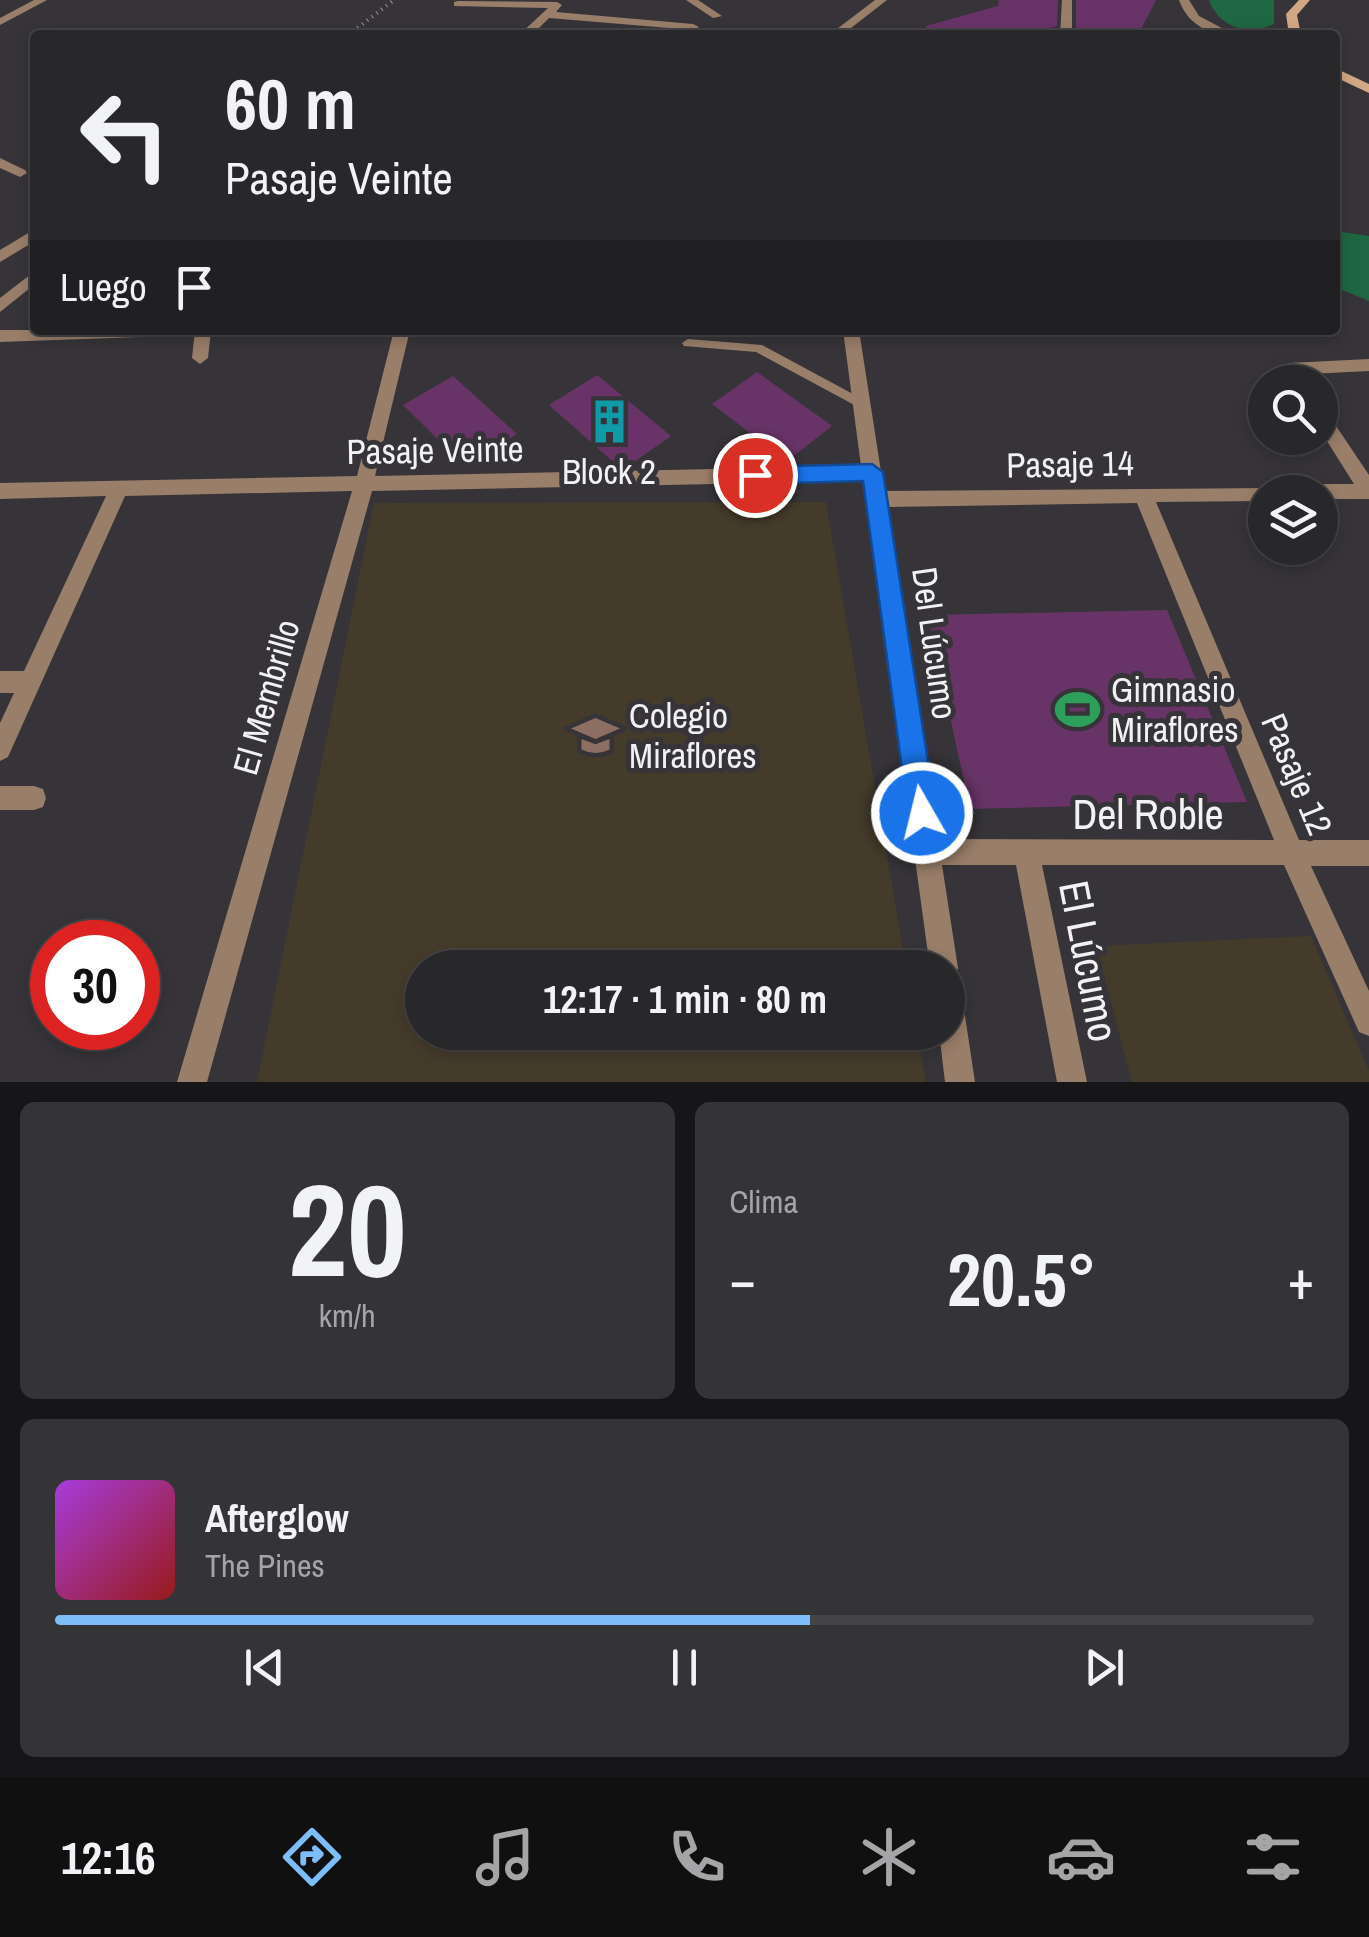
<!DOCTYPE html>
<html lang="es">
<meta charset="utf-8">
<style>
body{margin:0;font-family:"Archivo Narrow",sans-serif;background:#343336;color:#f1f3f6;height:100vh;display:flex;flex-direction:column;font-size:38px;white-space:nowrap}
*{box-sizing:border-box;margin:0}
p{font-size:32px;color:#a5a5a8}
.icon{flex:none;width:55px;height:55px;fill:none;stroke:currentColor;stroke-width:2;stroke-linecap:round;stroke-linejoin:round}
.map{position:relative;height:1082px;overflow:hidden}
.details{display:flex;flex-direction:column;gap:20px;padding:20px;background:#161517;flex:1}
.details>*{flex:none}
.banner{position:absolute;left:30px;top:30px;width:1310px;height:305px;border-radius:10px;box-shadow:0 5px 15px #0003,0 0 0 2px #444447;background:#28272a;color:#f1f3f6;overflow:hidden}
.controls{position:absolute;left:1248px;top:365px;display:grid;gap:20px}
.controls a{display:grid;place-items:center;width:90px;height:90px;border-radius:50%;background:#28272a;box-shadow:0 5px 15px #0003,0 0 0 2px #444447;font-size:50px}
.speed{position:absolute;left:30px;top:920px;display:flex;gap:20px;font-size:50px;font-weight:700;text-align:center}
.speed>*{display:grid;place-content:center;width:130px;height:130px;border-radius:50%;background:#28272a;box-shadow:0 5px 15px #0003,0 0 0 2px #444447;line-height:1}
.speed .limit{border:15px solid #d22;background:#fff;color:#111}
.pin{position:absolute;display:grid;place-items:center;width:85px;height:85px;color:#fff;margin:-42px;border:5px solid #fff;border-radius:50%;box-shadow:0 2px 10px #0007}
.me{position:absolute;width:110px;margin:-55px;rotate:352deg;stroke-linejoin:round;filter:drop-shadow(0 0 8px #0008)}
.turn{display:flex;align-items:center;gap:35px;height:210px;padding:0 30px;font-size:45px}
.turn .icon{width:130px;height:130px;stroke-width:2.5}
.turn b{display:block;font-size:70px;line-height:85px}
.then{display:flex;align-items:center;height:95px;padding:0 30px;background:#0003;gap:20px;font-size:38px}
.big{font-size:75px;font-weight:700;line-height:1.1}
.details .tile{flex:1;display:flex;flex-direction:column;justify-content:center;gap:15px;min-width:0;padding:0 35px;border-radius:15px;background:#343336}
.details .dial{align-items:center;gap:0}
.dial b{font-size:130px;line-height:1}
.song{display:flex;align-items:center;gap:30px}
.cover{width:120px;height:120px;border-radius:15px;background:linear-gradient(135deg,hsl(280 70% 55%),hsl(0 70% 35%))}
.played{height:10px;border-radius:5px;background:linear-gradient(90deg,#7dbef9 60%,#444447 60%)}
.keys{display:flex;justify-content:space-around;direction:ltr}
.heat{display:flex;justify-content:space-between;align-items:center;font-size:55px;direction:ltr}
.details .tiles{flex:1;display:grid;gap:20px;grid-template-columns:1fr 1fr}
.tile:last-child{grid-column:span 2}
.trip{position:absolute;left:405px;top:950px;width:560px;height:100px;border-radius:50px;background:#28272a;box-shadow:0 5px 15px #0003,0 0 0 2px #444447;font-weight:700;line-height:100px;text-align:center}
.dock{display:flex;height:160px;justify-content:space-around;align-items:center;background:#101011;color:#a5a5a8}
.dock .icon{width:70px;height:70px}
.dock .selected{color:#7dbef9}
.dock b{font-size:45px;color:#f1f3f6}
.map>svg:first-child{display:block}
</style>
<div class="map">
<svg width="1369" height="1082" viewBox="0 0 1369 1082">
<rect width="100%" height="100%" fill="#363438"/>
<!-- education -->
<g fill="#453b2b">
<polygon points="826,502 906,967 422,968 422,1032 917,1033 926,1082 257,1082 374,503"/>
<polygon points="1311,936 1369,1071 1369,1082 1132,1082 1096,946"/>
</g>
<!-- green -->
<g fill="#1f6642">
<path d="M 1209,0 L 1274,0 L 1274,24 C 1248,36 1219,28 1209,0 Z"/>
<polygon points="1335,231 1369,236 1369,301 1335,287"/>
</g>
<!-- building -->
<g fill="#683467">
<polygon points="999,0 1058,0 1057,26 1025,35 928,35 926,26 998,6"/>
<polygon points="1076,0 1156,0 1138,35 1089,35 1076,31"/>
<polygon points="757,372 832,426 787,461 712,404"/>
<polygon points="597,375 671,436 627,467 619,467 549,405"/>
<polygon points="453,376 517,434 466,467 403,405"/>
<polygon points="1167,610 1247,802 970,809 928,615"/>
</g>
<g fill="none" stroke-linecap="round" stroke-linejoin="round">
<!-- path -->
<polyline stroke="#969497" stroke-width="4" stroke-dasharray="1 5" stroke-linecap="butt" points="348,35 394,0"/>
<!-- lane -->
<polygon fill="#997e69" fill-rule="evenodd" points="688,339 762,345 866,401 868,404 866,407 858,407 756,352 684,346 682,343"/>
<!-- street -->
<g fill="#997e69" fill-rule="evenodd">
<polygon points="34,0 47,0 0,25 0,18"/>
<polygon points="686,0 698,0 722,16 713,18"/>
<polygon points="875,0 887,0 842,35 829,35"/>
<polygon points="1062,0 1072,0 1072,35 1060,35"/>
<path d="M 1179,0 L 1189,0 L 1199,16 L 1235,35 C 1209,35 1188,25 1179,0 Z"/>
<polygon points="458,1 557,2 562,5 556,12 693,24 699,27 693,30 549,18 532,35 519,35 548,8 454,6 454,2"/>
<polygon points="0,158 25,170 27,173 20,177 0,168"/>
<polygon points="35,229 35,241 0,262 0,250"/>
<polygon points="35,271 35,284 0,312 0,298"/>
<polygon points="0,330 176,330 168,336 0,342"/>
<polygon points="195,330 211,330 208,358 200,364 192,358"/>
<path d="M 394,330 L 410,330 L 375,476 L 861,466 L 843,330 L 859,330 L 884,491 L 1272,488 L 1274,492 L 1265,492 L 1265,501 L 1156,502 L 1299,840 L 1369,840 L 1369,866 L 1311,866 L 1369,991 L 1369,1036 L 1359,1032 L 1284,865 L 1042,865 L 1087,1082 L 1057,1082 L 1016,865 L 942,865 L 958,968 L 954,978 L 948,980 L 948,968 L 930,968 L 863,481 L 372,491 L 207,1082 L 177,1082 L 352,491 L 125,496 L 8,757 L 0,761 L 0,723 L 14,693 L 0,693 L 0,671 L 24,671 L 106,496 L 0,499 L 0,483 L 357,476 ZM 1137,503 L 1274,840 L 938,839 L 886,507 Z"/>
<polygon points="1369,359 1369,371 1289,375 1280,369 1289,363"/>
<polygon points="1320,409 1326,411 1369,475 1369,499 1320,499 1320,492 1285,492 1287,487 1294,484 1354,484 1320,430"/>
<polygon points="0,786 34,786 43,789 46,798 43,807 34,810 0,810"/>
<polygon points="948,982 958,986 962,996 975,1082 945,1082 939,1032 948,1032"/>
</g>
<!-- secondary -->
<g fill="#d2a784" fill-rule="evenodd">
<polygon points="1299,0 1310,0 1297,15 1301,35 1289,35 1286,14"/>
<polygon points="1335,68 1369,84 1369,93 1335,77"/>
</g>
</g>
<!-- route -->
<polygon fill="#1a73e8" stroke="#114b97" stroke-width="2.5" points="872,464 883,472 936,813 932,823 922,827 912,823 908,813 863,481 755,484 744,475 755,467"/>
<!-- icons -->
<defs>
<symbol id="building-bare" viewBox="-9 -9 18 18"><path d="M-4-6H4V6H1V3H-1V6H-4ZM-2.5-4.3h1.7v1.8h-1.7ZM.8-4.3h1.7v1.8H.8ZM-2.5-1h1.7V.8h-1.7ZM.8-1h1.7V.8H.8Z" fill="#0f9aa8" stroke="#363438" stroke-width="2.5" paint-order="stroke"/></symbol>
<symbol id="stadium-bare" viewBox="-9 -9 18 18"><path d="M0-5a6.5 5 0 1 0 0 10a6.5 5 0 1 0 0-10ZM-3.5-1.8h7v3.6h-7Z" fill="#2e9e5b" stroke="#363438" stroke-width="2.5" paint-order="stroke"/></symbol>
<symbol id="school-bare" viewBox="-9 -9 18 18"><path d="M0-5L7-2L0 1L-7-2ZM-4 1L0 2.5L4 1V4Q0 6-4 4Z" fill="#8d6e63" stroke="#363438" stroke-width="2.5" paint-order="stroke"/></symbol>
</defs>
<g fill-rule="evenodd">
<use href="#building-bare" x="578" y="390" width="63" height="63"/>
<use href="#stadium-bare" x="1046" y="678" width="63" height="63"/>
<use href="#school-bare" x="564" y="704" width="63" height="63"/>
</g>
<g text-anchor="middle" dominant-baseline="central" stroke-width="10" stroke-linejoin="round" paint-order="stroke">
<!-- street labels -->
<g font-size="35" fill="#f2f1f3" stroke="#363438">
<text transform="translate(435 450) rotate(-1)">Pasaje Veinte</text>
<text transform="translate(1070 464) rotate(-1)">Pasaje 14</text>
<text transform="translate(935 643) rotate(82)">Del Lúcumo</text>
<text transform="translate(266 697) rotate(-74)">El Membrillo</text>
<text transform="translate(1297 774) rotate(67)">Pasaje 12</text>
</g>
<!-- poi labels -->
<g font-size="35" fill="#f2f1f3" stroke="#363438" text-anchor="start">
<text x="609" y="471" text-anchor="middle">Block 2</text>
<text x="1111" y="689">Gimnasio<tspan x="1111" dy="40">Miraflores</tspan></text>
<text x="629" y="715">Colegio<tspan x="629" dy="40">Miraflores</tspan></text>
</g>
<!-- near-street labels -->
<g font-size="42" fill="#f2f1f3" stroke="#363438">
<text x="1148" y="814">Del Roble</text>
<text transform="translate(1089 961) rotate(79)">El Lúcumo</text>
</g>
</g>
</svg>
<div class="controls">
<a><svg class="icon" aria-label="search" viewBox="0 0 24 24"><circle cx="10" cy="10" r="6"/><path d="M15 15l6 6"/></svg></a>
<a><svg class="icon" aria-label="layers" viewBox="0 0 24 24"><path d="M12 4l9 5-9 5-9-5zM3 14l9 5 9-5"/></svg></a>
</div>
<div class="speed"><div class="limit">30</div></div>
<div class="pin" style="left:755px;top:475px;background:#d93025"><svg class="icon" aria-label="arrive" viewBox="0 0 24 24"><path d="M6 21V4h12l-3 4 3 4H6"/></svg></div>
<svg class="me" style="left:922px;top:813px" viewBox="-20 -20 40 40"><circle r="17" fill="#1a73e8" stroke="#fff" stroke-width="3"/><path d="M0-11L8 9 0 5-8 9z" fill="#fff"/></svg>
<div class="trip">12:17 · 1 min · 80 m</div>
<div class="banner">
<div class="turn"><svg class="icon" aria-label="left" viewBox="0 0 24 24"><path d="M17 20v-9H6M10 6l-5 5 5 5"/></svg><div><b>60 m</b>Pasaje Veinte</div></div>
<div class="then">Luego<svg class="icon" aria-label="arrive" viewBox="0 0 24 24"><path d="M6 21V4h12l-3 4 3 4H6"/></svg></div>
</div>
</div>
<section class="details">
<div class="tiles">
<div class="tile dial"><b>20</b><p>km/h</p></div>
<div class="tile"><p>Clima</p>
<div class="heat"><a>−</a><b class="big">20.5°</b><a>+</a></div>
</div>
<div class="tile">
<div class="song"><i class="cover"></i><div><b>Afterglow</b><p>The Pines</p></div></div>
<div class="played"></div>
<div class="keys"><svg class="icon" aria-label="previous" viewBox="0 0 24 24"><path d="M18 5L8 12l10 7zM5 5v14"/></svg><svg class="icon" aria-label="pause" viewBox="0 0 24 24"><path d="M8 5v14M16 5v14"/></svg><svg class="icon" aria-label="next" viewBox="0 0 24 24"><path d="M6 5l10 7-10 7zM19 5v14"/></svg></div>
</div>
</div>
</section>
<nav class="dock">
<b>12:16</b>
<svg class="icon selected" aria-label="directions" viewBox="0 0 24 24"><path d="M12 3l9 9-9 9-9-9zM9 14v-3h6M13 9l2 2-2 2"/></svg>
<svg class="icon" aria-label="music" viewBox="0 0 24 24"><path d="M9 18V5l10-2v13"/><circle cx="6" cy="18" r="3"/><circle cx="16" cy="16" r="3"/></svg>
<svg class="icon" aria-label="phone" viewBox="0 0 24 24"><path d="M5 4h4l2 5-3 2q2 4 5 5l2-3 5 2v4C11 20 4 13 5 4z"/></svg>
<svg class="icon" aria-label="climate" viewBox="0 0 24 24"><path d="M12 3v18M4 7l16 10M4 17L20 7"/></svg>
<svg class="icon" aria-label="car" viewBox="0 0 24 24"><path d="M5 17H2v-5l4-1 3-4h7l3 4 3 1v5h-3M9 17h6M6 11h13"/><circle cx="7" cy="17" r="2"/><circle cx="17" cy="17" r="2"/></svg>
<svg class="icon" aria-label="filters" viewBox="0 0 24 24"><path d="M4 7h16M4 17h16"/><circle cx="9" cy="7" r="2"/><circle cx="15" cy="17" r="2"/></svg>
</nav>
